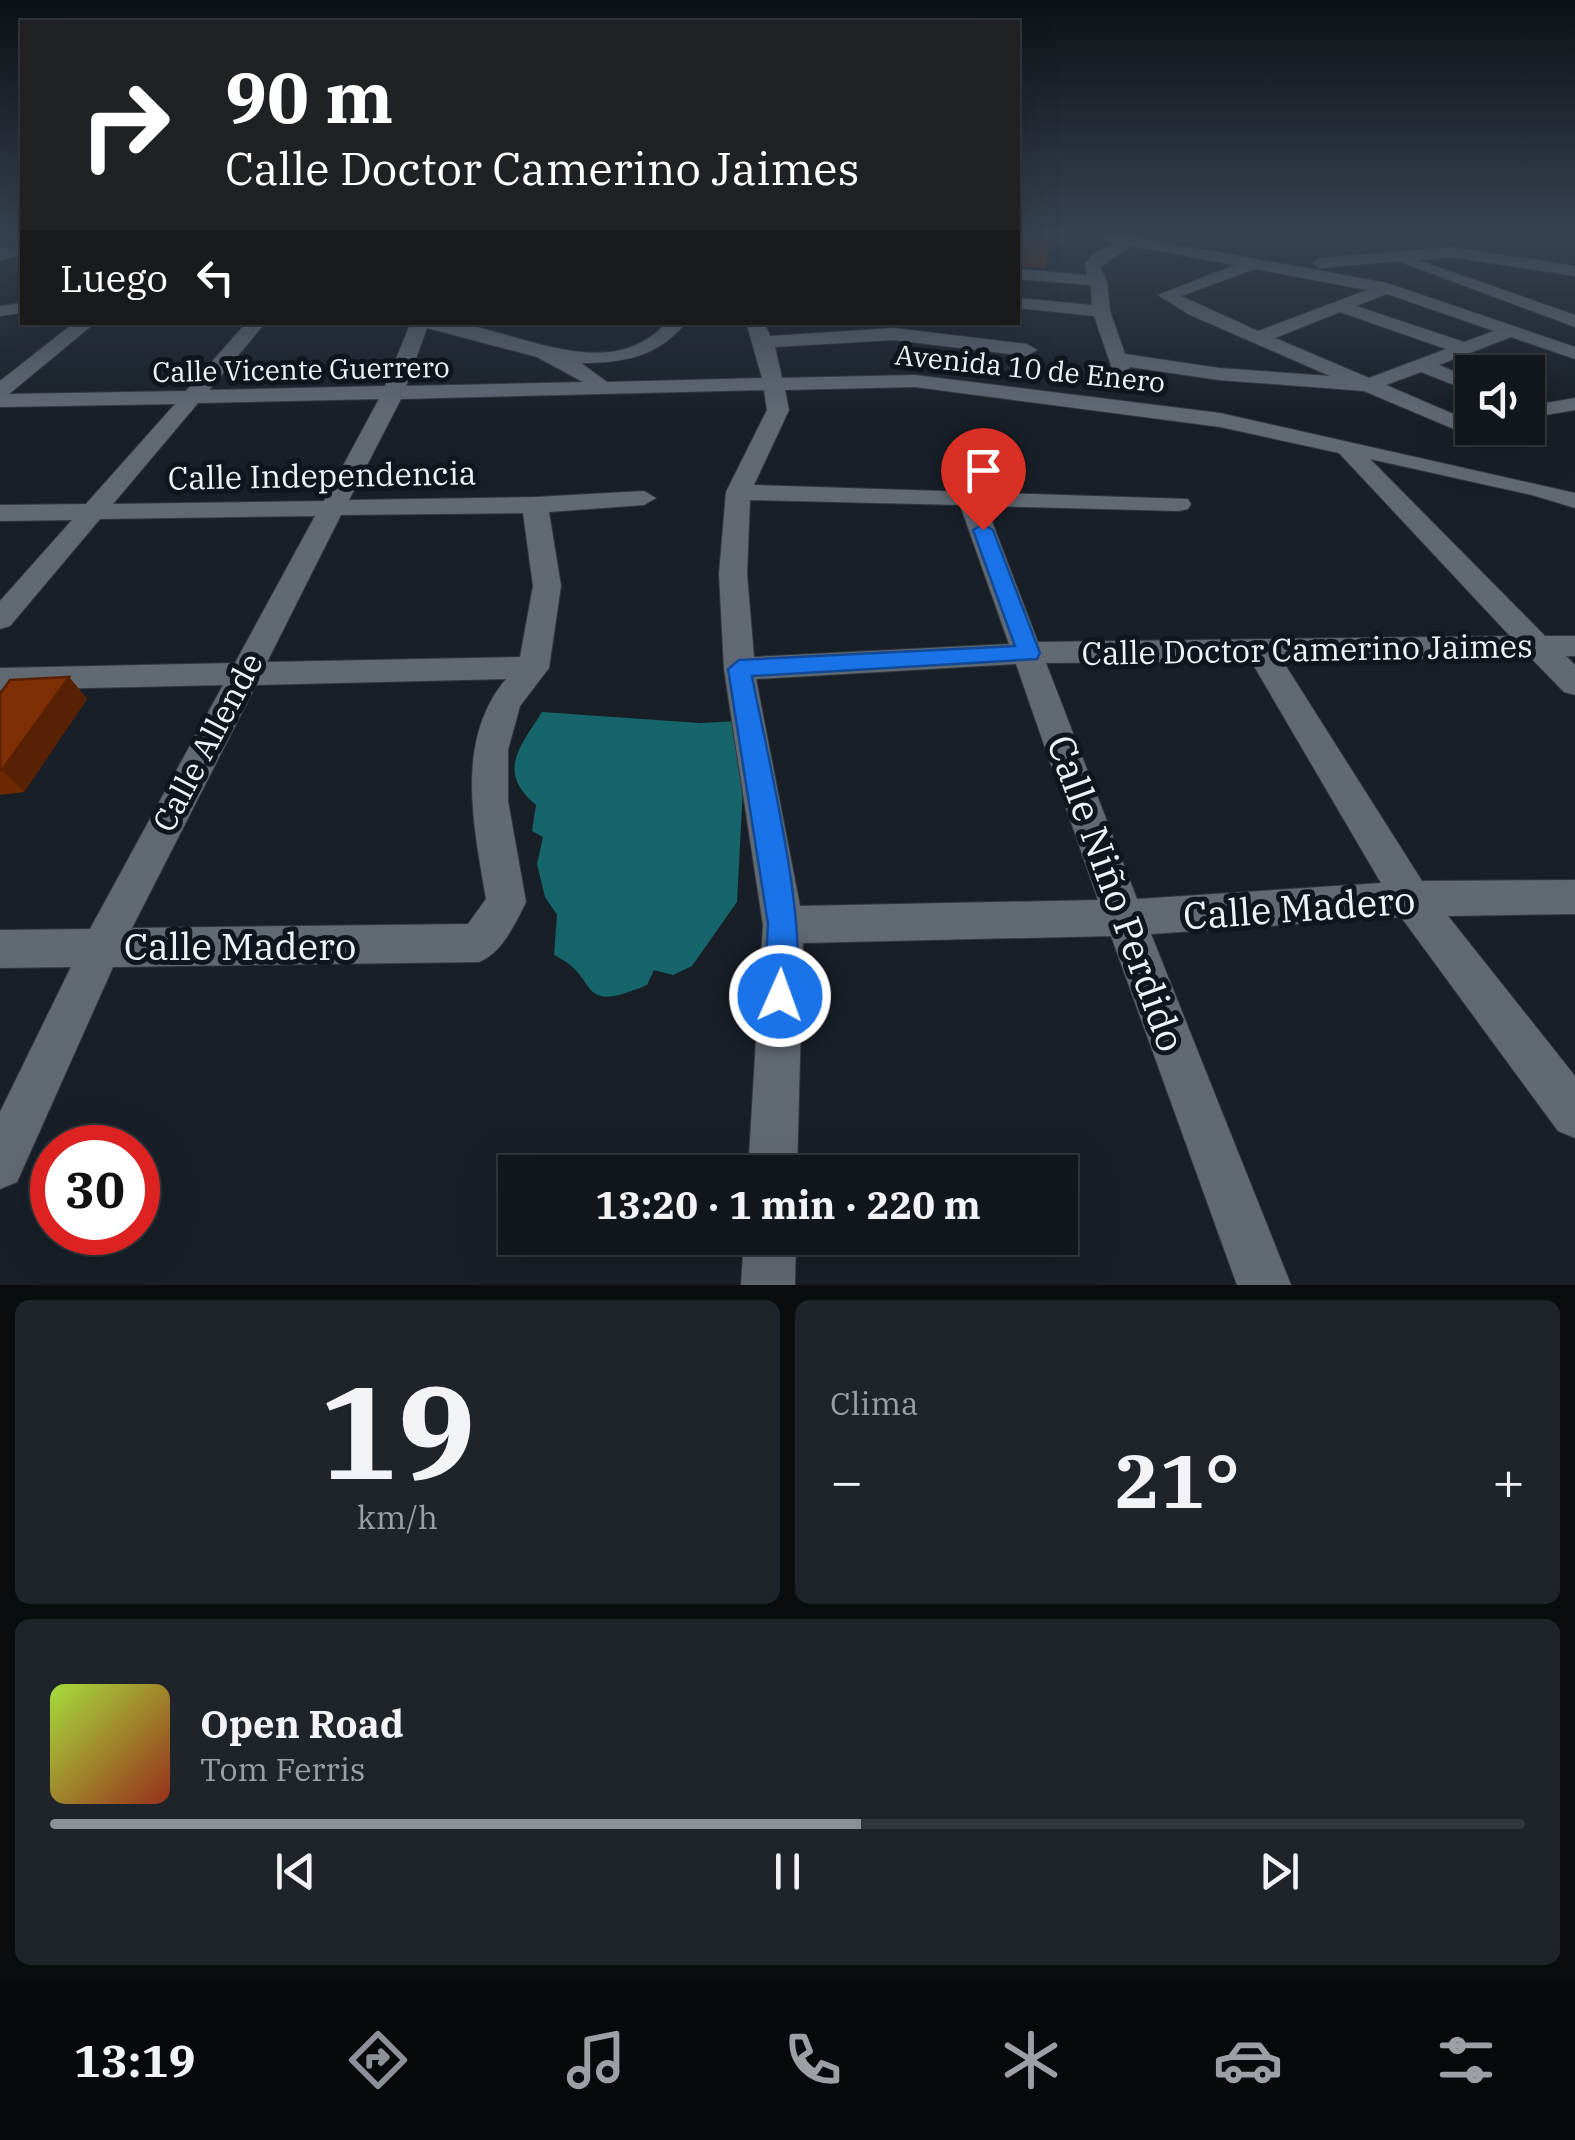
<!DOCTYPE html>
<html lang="es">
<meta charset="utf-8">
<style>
body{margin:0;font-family:"IBM Plex Serif",serif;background:#1f242a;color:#f1f3f6;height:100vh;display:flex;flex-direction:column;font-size:38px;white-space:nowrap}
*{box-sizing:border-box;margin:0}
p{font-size:32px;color:#9c9fa4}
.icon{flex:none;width:55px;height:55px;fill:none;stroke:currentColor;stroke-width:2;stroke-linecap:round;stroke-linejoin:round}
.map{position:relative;height:1285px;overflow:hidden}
.drawer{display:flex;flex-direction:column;gap:15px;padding:15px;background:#0a0d10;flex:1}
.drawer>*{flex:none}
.banner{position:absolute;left:20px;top:20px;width:1000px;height:305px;border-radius:0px;box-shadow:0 10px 40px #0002,0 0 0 2px #31363b;background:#202124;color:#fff;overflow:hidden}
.fabs{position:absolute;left:1455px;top:355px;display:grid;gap:20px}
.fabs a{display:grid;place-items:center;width:90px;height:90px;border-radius:0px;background:#12171d;box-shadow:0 10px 40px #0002,0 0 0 2px #31363b;font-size:50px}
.speed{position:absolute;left:30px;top:1125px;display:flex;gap:20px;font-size:50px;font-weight:700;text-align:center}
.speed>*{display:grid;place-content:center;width:130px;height:130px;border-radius:50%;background:#12171d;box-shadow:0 10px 40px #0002,0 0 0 2px #31363b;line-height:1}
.speed .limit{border:15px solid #d22;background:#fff;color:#111}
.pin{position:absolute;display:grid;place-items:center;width:85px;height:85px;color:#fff;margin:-102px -42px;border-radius:50% 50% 50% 0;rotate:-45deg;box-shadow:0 0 10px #0007}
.pin .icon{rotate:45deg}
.me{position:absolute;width:110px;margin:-55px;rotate:2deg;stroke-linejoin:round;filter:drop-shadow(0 0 8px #0008)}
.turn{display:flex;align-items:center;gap:35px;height:210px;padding:0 40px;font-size:45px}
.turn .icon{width:130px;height:130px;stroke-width:2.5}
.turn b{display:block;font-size:70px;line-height:85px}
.then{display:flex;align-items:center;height:95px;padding:0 40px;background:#0003;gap:20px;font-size:38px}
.big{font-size:75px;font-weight:800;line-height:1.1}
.drawer .card{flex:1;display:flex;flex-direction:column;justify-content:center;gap:15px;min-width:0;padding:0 35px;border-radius:15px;background:#1f242a}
.drawer .dial{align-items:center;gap:0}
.dial b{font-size:130px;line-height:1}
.song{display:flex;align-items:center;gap:30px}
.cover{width:120px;height:120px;border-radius:15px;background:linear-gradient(135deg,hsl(80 70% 55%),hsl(10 70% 35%))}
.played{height:10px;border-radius:5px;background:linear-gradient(90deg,#8c9099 55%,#31363b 55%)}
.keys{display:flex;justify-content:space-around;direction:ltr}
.heat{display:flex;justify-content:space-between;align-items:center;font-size:55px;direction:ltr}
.drawer .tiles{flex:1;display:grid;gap:15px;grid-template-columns:1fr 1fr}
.card:last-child{grid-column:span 2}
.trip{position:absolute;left:498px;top:1155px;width:580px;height:100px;border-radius:0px;background:#12171d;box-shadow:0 10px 40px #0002,0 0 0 2px #31363b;font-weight:800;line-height:100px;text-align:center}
.tab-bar{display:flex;height:160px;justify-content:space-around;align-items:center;background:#07090c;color:#9c9fa4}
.tab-bar .icon{width:70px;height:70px}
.tab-bar .selected{color:#8c9099}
.tab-bar b{font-size:45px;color:#f1f3f6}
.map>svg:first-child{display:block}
</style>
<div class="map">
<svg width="1575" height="1285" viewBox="0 0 1575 1285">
<rect width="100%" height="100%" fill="#181f27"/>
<!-- water -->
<path fill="#15656a" d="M 542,712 L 700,723 L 740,721 L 744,769 L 737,902 L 692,966 L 673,975 L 654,970 L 647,985 C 573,1016 603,978 554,955 L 557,915 L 545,897 L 537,864 L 543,837 L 532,831 L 536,805 C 496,772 520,747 542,712 Z"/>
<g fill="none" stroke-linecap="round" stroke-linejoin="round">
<defs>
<g id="minor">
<path d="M 1080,234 L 1125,235 L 1387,283 L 1575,347 L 1575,359 L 1511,337 L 1439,365 L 1472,379 L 1472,392 L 1421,372 L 1386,385 L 1472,422 L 1472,428 L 1506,428 L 1482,441 L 1364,391 L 1219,380 L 1130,367 L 1128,374 L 1114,374 L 1094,316 L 1018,308 L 1018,298 L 1092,305 L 1091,285 L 1018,279 L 1018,269 L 1087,275 L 1085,263 L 1096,252 L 1115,243 ZM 1131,246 L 1235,265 L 1158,295 L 1188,314 L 1330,376 L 1219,368 L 1125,354 L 1110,311 L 1107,281 L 1100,267 ZM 1255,269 L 1367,290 L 1258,331 L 1181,296 ZM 1387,294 L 1494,331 L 1464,342 L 1356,306 ZM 1340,312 L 1446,349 L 1369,378 L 1275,338 Z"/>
<polygon points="1452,247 1575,266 1575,276 1452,257 1418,260 1575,315 1575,327 1398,261 1320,268 1312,263 1320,258"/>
<polygon points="22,303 22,313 0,316 0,306"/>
<path d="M 75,322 L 96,322 L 9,394 L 186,391 L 247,322 L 266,322 L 209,390 L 385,386 L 411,322 C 424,322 437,321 450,322 C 518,330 610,387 667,322 L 686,322 C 659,357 623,363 581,363 L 607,382 L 762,378 L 746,322 L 764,322 L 770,336 L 894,328 L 1027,344 L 1037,350 L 1027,356 L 894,340 L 775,347 L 782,378 L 915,375 L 1220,413 L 1575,493 L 1575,508 L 1532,495 L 1370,459 L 1545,636 L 1575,636 L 1575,656 L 1566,656 L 1575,665 L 1575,695 L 1564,692 L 1530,657 L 1282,660 L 1422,881 L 1575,880 L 1575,914 L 1448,916 L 1575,1076 L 1575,1138 L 1558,1131 L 1401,917 L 1151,934 L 1291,1285 L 1237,1285 L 1111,936 L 803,943 L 797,1172 L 748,1172 L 763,925 L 724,669 L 719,574 L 726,492 L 767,410 L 764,390 L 401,399 L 349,500 L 535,497 L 644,491 L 656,498 L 644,505 L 549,512 L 561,586 L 549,668 L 520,706 L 508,750 L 508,801 L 526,902 C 515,924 502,953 479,962 L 113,967 L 17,1182 L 0,1189 L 0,1112 L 71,967 L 0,968 L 0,930 L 90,929 L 223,685 L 0,690 L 0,668 L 235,663 L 315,516 L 100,519 L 10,626 L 0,629 L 0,601 L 72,520 L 0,521 L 0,505 L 86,504 L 175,404 L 0,407 L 0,381 ZM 427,328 L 537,357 L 583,382 L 406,386 ZM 915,387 L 1220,427 L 1339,453 L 1510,636 L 1038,642 L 986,506 L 1179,511 L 1188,509 L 1191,504 L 1188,499 L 754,485 L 789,410 L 785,390 ZM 379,399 L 324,501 L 113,504 L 198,403 ZM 750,500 L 960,505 L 1009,644 L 754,657 L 747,574 ZM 523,513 L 533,586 L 520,657 L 267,662 L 341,515 ZM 1251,661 L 1381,883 L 1137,899 L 1046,663 ZM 1016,664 L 1098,900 L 800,906 L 756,679 ZM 506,679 C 454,741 474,826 486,899 L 468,924 L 132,928 L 256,685 Z"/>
<polygon points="1575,398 1575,410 1528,418 1528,406"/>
<polygon points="744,1238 796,1238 795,1285 741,1285"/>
</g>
<polygon id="tertiary" points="22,243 22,255 0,260 0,248"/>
</defs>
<!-- minor casing -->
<use href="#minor" stroke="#33383e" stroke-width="2"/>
<!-- tertiary casing -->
<use href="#tertiary" stroke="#33383e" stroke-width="2"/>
<!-- minor -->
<use href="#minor" fill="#616973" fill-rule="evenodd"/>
<!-- tertiary -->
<use href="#tertiary" fill="#616973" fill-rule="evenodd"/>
</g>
<!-- wall -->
<g fill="#6d2804">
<polygon points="1018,234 1052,234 1046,268 1018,266"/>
<polygon points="69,677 87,699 24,792 0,795 0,694"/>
</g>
<!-- shaded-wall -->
<polygon fill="#592104" points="69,677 87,699 24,792 2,770"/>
<!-- building -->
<g fill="#7f2f05" stroke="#592104" stroke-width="2.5">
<polygon points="1018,234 1052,234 1052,236"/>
<polygon points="69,677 2,770 0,770 0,694 10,680"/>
</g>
<!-- sky -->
<linearGradient id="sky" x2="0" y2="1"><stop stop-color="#0d1115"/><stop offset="0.57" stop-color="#374252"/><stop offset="1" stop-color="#374252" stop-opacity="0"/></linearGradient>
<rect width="1575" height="414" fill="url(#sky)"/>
<!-- route -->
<path fill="#1a73e8" stroke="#114b97" stroke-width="2.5" d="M 983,524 L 993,530 L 1040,653 L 1037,659 L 752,676 C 765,747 816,948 791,1007 L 780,1011 L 769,1007 L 764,996 L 768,924 L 728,669 L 739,660 L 1015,646 L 973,530 Z"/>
<g text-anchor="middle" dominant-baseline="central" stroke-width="10" stroke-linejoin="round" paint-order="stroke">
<!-- far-street labels -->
<g font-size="28" fill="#eff4fa" stroke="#0f161d">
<text transform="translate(1030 368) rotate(6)">Avenida 10 de Enero</text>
<text transform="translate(301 369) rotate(-1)">Calle Vicente Guerrero</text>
</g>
<!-- street labels -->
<g font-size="32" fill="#eff4fa" stroke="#0f161d">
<text transform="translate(322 475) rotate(-1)">Calle Independencia</text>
<text transform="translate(1307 649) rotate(-1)">Calle Doctor Camerino Jaimes</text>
<text transform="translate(207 742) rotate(-62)">Calle Allende</text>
</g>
<!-- near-street labels -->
<g font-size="38" fill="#eff4fa" stroke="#0f161d">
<text transform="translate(1117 893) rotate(70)">Calle Niño Perdido</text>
<text transform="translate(1299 907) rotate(-4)">Calle Madero</text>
<text x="240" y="945">Calle Madero</text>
</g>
</g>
</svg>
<div class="fabs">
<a><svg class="icon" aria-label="sound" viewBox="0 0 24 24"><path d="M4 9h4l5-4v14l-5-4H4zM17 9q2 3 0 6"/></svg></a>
</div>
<div class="speed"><div class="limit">30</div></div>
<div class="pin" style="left:983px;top:530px;background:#d93025"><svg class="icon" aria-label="arrive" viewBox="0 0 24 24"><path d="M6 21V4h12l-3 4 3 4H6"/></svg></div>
<svg class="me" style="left:780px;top:996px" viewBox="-20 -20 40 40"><circle r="17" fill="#1a73e8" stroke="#fff" stroke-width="3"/><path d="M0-11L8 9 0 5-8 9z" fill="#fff"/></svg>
<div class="trip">13:20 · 1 min · 220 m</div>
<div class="banner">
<div class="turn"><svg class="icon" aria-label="right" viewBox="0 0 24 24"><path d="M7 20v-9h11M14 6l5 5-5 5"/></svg><div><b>90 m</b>Calle Doctor Camerino Jaimes</div></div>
<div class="then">Luego<svg class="icon" aria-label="left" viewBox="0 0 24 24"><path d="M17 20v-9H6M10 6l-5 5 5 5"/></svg></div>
</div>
</div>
<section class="drawer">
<div class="tiles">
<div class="card dial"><b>19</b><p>km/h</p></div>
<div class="card"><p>Clima</p>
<div class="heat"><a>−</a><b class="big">21°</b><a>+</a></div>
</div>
<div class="card">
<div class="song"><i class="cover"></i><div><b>Open Road</b><p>Tom Ferris</p></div></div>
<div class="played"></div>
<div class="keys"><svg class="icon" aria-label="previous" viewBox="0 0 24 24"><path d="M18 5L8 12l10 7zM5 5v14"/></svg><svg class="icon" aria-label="pause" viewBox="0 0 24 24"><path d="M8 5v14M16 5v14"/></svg><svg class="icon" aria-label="next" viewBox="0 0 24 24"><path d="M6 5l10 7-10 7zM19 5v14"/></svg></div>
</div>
</div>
</section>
<nav class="tab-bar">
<b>13:19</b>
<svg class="icon selected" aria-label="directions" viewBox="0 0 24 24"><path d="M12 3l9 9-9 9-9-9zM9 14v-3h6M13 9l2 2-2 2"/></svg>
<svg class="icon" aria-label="music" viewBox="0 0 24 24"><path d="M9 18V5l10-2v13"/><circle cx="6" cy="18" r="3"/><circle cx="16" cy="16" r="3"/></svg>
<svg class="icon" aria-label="phone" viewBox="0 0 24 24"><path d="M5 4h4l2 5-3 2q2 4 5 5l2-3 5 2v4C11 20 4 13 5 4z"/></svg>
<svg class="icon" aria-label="climate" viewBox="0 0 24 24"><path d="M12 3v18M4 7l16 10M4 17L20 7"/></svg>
<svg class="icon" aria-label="car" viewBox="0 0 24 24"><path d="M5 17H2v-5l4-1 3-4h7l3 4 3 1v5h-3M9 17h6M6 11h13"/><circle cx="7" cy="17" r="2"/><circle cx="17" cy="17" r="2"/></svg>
<svg class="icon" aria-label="filters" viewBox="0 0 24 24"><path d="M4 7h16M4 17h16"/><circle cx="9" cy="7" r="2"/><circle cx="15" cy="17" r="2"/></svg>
</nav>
